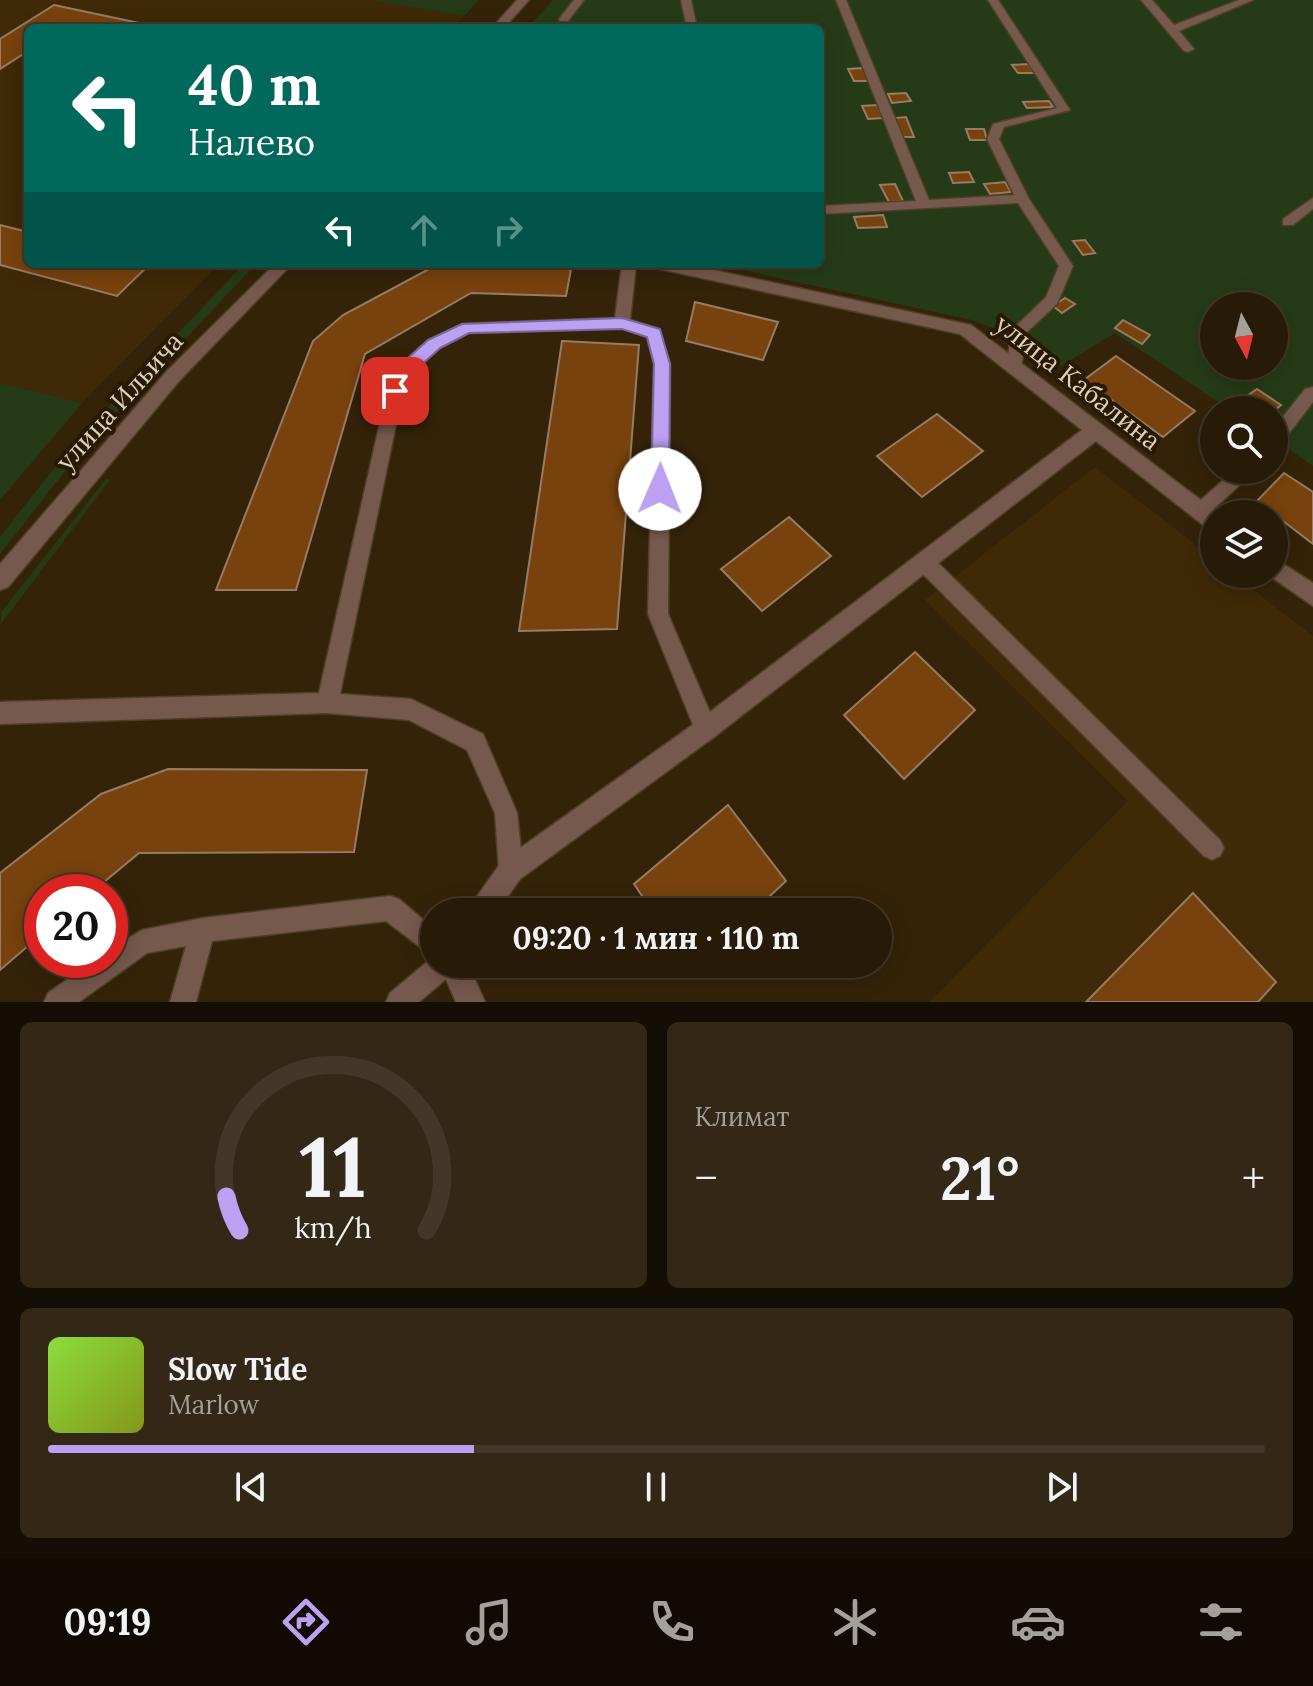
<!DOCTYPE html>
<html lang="ru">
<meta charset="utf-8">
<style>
body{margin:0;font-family:Lora,serif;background:#332715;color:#f1f3f6;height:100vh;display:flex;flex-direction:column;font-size:30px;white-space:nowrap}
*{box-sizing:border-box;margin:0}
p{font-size:26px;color:#a4a19b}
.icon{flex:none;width:44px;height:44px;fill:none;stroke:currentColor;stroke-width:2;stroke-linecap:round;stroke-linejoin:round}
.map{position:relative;height:1002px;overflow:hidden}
.drawer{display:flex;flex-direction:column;gap:20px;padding:20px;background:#150e04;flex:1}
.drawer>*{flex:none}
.top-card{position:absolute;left:24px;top:24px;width:800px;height:244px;border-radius:12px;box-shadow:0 4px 20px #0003,0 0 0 2px #433828;background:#00695c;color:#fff;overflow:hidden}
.needle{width:52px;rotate:173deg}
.buttons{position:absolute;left:1200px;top:292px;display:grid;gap:16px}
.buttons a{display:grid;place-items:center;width:88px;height:88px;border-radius:50%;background:#271a07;box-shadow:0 4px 20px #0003,0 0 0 2px #433828;font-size:40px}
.speed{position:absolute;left:24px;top:874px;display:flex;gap:16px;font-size:40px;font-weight:700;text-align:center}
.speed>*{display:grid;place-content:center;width:104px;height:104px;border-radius:50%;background:#271a07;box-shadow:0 4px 20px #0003,0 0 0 2px #433828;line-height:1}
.speed .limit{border:12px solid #d22;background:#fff;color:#111}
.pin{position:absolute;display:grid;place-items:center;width:68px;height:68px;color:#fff;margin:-34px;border-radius:16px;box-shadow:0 4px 12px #0006}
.me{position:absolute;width:88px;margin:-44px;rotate:1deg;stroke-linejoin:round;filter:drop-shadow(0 0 6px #0008)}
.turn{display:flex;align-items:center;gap:28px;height:168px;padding:0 32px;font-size:36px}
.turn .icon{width:104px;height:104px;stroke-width:2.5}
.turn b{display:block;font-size:56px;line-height:68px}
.lanes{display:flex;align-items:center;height:76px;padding:0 32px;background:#0003;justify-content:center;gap:40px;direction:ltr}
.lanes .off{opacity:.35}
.big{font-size:60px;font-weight:800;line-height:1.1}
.drawer .widget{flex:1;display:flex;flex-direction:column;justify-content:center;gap:12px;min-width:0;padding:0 28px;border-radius:12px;background:#332715}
.drawer .dial{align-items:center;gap:0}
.dial svg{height:208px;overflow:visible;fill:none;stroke:#433828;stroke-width:7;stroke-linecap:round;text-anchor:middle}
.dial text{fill:#f1f3f6;stroke:none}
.song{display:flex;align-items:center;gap:24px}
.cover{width:96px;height:96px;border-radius:12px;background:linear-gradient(135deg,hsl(90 70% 55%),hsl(70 70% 35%))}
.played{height:8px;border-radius:4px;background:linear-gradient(90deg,#bca0f2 35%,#433828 35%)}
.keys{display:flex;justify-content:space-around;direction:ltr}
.heat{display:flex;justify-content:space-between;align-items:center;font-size:44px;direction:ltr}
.drawer .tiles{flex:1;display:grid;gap:20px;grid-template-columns:1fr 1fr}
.widget:last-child{grid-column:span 2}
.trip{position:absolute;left:420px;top:898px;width:472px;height:80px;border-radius:40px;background:#271a07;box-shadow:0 4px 20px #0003,0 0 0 2px #433828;font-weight:800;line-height:80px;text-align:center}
.dock{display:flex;height:128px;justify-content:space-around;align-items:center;background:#100a03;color:#a4a19b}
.dock .icon{width:56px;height:56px}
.dock .on{color:#bca0f2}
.dock b{font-size:36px;color:#f1f3f6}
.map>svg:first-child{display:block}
</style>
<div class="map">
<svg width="1313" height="1002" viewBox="0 0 1313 1002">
<rect width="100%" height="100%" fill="#342309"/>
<!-- built -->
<g fill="#3f2907">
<polygon points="0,0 373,0 464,16 453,28 28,28 28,264 219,264 82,403 0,383"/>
<polygon points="1095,467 1214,559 1214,574 1233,574 1313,636 1313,1002 929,1002 1128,801 925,600"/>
</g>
<!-- green -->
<g fill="#253b17" fill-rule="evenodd">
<polygon points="373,0 479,0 464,16"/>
<path d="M 553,0 L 1313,0 L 1313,466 L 1274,439 L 1274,410 L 1230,410 L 1115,333 L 1054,370 L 1034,344 L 972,320 L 714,264 L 820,264 L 820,28 L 528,28 ZM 1214,306 L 1274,306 L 1274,366 L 1214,366 Z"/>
<polygon points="244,264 251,264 250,270 82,449 71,446"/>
<polygon points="0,383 82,403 0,500"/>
<polygon points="59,462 69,466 0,554 0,537"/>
<polygon points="106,479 110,480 0,625 2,611"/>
</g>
<!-- building -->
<g fill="#77420d" stroke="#977b65" stroke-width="2">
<polygon points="54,5 158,27 28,28 28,51 0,69 0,39"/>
<polygon points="1028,64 1034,73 1018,73 1012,65"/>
<polygon points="863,68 869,81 854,81 848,69"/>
<polygon points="906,93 911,101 892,103 888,94"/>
<polygon points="1049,101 1053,107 1027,108 1023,102"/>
<polygon points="877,105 883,118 868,119 862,106"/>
<polygon points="906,117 914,137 903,137 895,118"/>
<polygon points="966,129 984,129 987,140 970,140"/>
<polygon points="969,172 974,182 953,183 949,173"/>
<polygon points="1005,182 1011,192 990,194 984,184"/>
<polygon points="895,184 903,201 889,202 880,185"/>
<polygon points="883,215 887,227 858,228 854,217"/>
<polygon points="0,225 28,232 28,264 150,264 117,296 0,265"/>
<polygon points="1085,240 1095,253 1083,255 1073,241"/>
<polygon points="448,264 572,264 566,296 471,293 365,354 296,590 216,590 313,341 343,315 429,269"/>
<polygon points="1065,298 1075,304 1062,313 1053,306"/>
<polygon points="695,302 778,322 763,360 686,341"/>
<polygon points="1123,320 1150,335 1142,344 1115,328"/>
<polygon points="562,341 639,345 617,629 519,631"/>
<polygon points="1116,356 1195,411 1163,437 1084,380"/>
<polygon points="1257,389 1281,405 1274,411 1266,410 1247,396"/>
<polygon points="937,414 983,451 922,497 877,456"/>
<polygon points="1284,473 1313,492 1313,544 1274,514 1254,504"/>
<polygon points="789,517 831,556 762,611 721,569"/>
<polygon points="915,652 975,710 904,779 844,715"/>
<polygon points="168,769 367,770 354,852 139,853 92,892 42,892 42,934 0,970 0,873 101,794"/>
<polygon points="728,805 786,881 753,912 653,912 634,884"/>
<polygon points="1193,893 1276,982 1258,1002 1086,1002"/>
</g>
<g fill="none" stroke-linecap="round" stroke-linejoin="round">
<defs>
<g id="service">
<polygon points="574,0 584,0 568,21 560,21 559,19"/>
<polygon points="681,0 691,0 697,28 687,28"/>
<polygon points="836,0 846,0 929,200 1014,195 987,139 993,124 1057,108 988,0 998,0 1070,110 1004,127 999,139 1029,199 1073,266 1057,304 1027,332 1020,372 1008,372 1006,368 1012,330 1046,297 1059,266 1018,203 820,214 820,206 916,201"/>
<polygon points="1141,0 1152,0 1174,25 1239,0 1253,0 1179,31 1194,49 1188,52 1184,51"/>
<polygon points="1313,198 1313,209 1293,225 1283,225 1283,219"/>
<polygon points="622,264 636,264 630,320 659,329 670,364 668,614 717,729 714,737 706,740 698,737 648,614 654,364 647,337 622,328 469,333 440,348 410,375 403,391 340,694 411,699 483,734 517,813 523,870 519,878 511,882 503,878 499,870 495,813 467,750 409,720 327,713 0,724 0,702 319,693 387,391 398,367 428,340 462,324 615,318"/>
<polygon points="1313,387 1313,402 1280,445 1274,447 1274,428 1305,389"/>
<polygon points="1235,470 1256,470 1206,516 1200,519 1194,516 1191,511 1194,506"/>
<polygon points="924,554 931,556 1220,840 1224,848 1220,856 1212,860 1204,856 917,568 915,562 917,556"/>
<polygon points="390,896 399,899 434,929 434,964 457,964 453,973 419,1002 386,1002 390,993 433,957 386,921 212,941 196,1002 170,1002 186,946 147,953 79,1002 44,1002 48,993 95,960 110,960 110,949 142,930 203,918"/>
</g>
<g id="minor">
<polygon points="652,264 686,264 971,325 1219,514 1214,514 1214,531 1207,528 1096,441 714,737 520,879 497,912 466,912 502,861 698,721 1082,430 960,334 660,269"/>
<polygon points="1274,558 1313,583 1313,606 1267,574 1274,574"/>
<polygon points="439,964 468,964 485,1002 456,1002"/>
</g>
<g id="tertiary">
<polygon points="517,0 529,0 504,28 492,28"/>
<polygon points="275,264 292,264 179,381 8,587 0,590 0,564 167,371"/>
</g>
</defs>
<!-- service casing -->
<use href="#service" stroke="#4f3f27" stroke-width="3"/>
<!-- minor casing -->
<use href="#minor" stroke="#4f3f27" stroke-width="3"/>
<!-- tertiary casing -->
<use href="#tertiary" stroke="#4f3f27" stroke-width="3"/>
<!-- service -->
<use href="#service" fill="#76594d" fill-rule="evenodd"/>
<!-- minor -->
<use href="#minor" fill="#76594d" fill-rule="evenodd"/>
<!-- tertiary -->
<use href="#tertiary" fill="#76594d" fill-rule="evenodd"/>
</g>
<!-- route -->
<polygon fill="#bca0f2" stroke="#7a689d" stroke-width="2" points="622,318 660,329 670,364 669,489 660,496 651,489 654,364 647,337 622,329 469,333 440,348 410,375 401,395 395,397 387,391 398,367 428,340 462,324"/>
<g text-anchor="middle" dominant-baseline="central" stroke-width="8" stroke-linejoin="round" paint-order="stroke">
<!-- street labels -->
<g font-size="26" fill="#dcd1c2" stroke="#2a1901">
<text transform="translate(1078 382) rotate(38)">улица Кабалина</text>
<text transform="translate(119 401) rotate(-48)">улица Ильича</text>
</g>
</g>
</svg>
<div class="buttons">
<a><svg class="needle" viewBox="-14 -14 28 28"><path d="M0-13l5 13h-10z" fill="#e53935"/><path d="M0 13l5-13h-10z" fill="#a4a19b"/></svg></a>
<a><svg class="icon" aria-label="search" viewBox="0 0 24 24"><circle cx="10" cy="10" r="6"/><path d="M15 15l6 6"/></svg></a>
<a><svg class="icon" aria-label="layers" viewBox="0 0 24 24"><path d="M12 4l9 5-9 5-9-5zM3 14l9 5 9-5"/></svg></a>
</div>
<div class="speed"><div class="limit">20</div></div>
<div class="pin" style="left:395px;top:391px;background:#d93025"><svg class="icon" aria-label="arrive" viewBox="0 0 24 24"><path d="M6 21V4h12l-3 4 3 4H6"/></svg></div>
<svg class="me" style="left:660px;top:489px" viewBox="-20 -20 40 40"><circle r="19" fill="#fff"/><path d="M0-13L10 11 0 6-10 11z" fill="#bca0f2"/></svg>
<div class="trip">09:20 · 1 мин · 110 m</div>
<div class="top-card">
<div class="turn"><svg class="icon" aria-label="left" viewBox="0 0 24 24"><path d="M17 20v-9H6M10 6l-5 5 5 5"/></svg><div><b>40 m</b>Налево</div></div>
<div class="lanes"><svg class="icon" aria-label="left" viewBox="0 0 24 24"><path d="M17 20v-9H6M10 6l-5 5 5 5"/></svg><svg class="icon off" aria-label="ahead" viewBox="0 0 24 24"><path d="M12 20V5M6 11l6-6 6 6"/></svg><svg class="icon off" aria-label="right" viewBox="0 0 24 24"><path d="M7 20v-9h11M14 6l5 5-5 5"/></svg></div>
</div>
</div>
<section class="drawer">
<div class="tiles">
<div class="widget dial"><svg viewBox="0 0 100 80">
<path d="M14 69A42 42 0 1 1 86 69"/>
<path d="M14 69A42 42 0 0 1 9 56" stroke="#bca0f2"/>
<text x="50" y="56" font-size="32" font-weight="700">11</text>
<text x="50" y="72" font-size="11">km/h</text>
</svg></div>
<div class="widget"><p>Климат</p>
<div class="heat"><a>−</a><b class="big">21°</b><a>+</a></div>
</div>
<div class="widget">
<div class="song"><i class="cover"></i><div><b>Slow Tide</b><p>Marlow</p></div></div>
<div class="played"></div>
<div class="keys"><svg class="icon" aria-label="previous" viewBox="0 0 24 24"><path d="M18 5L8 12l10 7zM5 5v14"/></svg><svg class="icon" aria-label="pause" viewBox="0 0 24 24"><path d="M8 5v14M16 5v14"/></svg><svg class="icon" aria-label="next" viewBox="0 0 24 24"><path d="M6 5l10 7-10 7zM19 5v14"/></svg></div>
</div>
</div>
</section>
<nav class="dock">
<b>09:19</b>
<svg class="icon on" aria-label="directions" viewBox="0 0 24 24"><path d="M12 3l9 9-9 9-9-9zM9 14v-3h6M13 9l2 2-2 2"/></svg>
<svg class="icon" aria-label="music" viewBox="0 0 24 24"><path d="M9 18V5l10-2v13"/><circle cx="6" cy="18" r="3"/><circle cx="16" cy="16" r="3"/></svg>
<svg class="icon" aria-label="phone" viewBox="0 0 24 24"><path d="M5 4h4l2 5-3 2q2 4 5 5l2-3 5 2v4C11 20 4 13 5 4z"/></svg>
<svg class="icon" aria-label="climate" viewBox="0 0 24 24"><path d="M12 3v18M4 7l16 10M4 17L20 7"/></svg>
<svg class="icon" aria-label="car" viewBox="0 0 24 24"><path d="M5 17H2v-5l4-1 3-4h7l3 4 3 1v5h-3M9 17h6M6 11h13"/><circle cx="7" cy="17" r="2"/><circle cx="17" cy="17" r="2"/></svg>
<svg class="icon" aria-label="filters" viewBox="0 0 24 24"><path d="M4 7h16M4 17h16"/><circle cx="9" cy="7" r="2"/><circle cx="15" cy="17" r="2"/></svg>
</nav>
